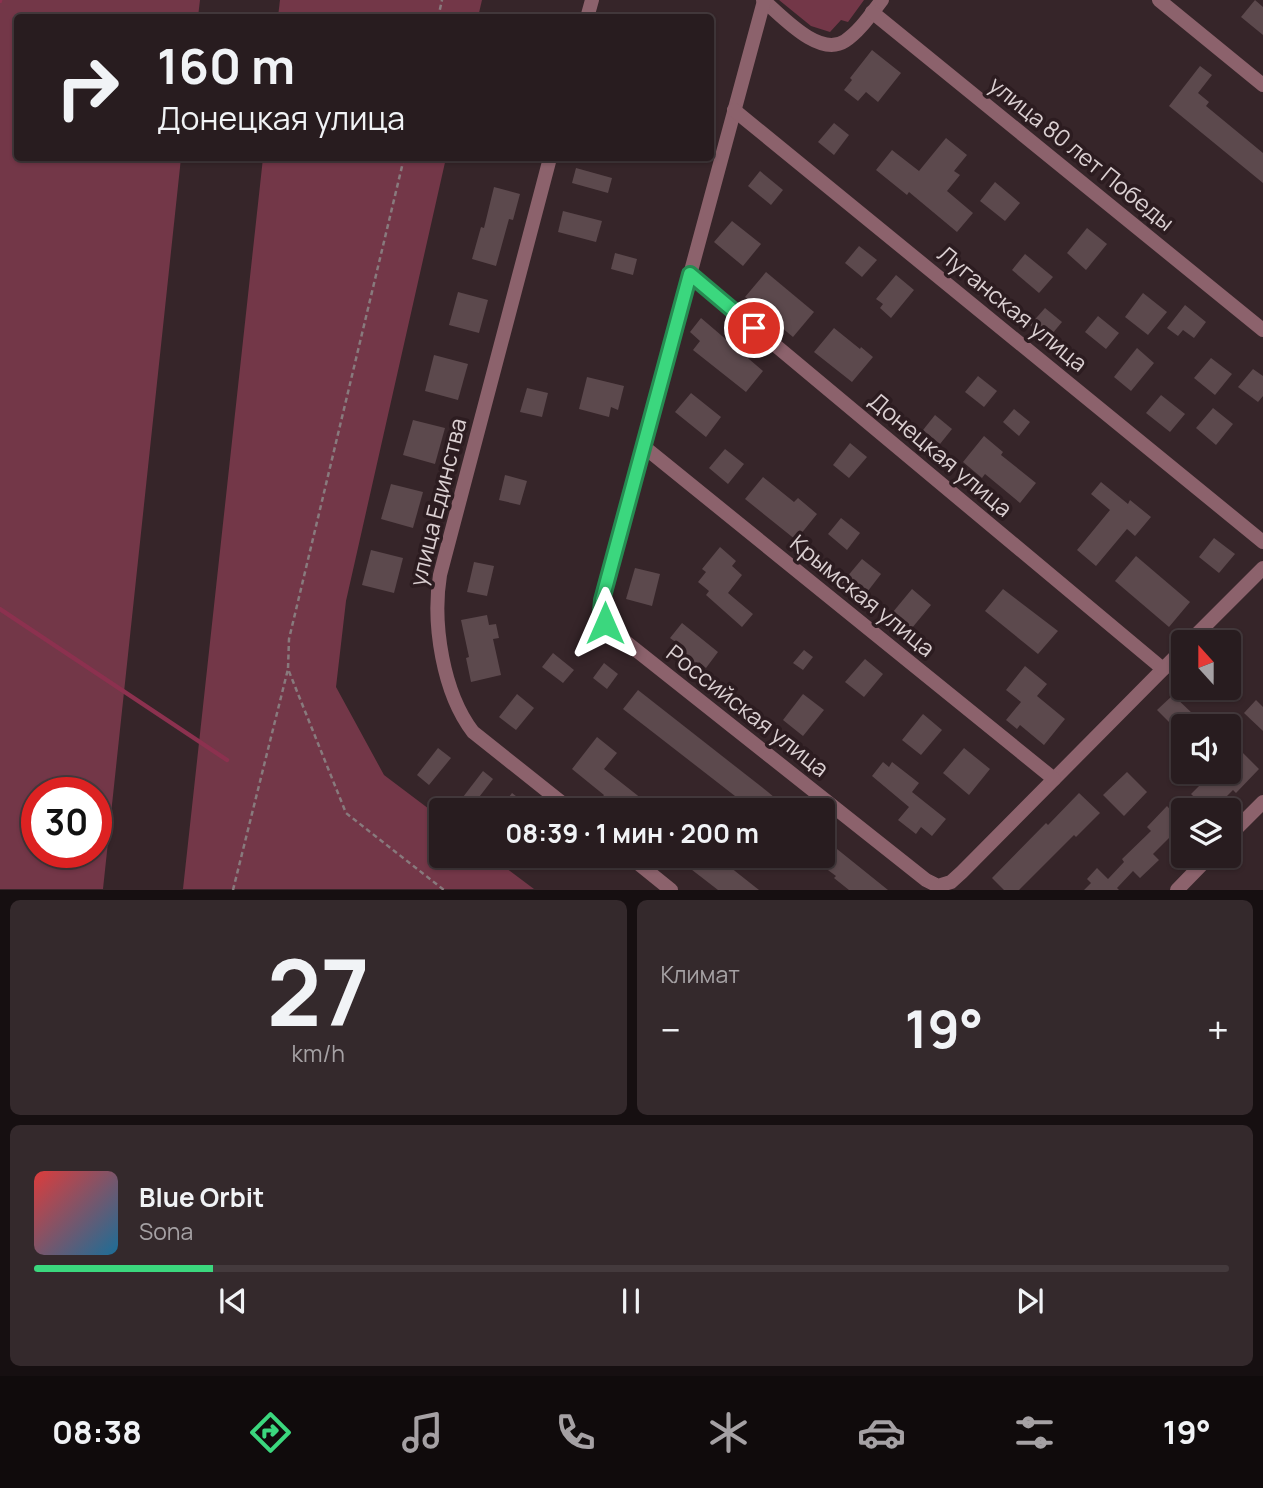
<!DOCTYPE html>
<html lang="ru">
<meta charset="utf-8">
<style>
body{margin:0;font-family:Manrope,sans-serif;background:#34292c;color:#f1f3f6;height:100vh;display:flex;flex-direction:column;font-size:26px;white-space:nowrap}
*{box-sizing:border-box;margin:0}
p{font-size:23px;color:#a5a1a4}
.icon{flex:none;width:38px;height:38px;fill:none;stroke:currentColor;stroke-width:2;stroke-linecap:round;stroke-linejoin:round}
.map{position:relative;height:890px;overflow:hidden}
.sheet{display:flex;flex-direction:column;gap:10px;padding:10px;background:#160f11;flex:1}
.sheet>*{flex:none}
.hud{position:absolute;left:14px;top:14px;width:700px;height:147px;border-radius:7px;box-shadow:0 2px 5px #0004,0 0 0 2px #443a3d;background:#281c1f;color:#f1f3f6;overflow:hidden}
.needle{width:46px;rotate:339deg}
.fabs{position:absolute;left:1171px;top:630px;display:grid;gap:14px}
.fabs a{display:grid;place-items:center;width:70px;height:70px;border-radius:7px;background:#281c1f;box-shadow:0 2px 5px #0004,0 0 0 2px #443a3d;font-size:35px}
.speed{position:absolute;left:21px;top:777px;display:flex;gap:14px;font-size:35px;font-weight:700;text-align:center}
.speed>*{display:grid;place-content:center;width:91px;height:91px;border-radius:50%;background:#281c1f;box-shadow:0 2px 5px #0004,0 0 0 2px #443a3d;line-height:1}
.speed .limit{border:10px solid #d22;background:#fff;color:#111}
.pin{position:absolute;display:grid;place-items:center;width:60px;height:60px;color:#fff;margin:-30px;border:4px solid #fff;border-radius:50%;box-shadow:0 2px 7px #0007}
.me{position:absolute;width:77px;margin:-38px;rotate:0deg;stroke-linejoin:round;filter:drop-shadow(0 0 5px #0008)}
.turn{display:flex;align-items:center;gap:24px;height:147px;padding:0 28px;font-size:32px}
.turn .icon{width:91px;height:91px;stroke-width:2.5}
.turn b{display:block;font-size:49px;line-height:60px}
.big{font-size:52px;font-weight:700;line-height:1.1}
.sheet .widget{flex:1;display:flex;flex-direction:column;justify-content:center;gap:10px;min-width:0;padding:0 24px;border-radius:10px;background:#34292c}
.sheet .dial{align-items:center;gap:0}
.dial b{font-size:91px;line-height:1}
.song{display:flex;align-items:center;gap:21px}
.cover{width:84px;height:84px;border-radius:10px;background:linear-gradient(135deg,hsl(0 70% 55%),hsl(200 70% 35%))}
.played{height:7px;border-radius:4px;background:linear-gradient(90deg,#3bd77e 15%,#443a3d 15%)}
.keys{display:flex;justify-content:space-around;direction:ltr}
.heat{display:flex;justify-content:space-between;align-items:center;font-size:38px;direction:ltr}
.sheet .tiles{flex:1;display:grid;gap:10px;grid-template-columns:1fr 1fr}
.widget:last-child{grid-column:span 2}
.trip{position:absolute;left:429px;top:798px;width:406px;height:70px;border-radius:7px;background:#281c1f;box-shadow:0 2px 5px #0004,0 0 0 2px #443a3d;font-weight:700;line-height:70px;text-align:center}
.tab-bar{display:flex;height:112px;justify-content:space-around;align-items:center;background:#100b0c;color:#a5a1a4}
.tab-bar .icon{width:49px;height:49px}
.tab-bar .on{color:#3bd77e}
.tab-bar b{font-size:32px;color:#f1f3f6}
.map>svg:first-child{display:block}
</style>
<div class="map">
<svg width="1263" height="890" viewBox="0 0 1263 890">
<rect width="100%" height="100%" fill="#362529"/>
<!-- green -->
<g fill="#733748" fill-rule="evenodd">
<path d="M 0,0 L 200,0 L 198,17 L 18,18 L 18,158 L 181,158 L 103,889 L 0,889 ZM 37,793 L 96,793 L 96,852 L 37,852 Z"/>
<polygon points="280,0 482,0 478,17 278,17"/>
<polygon points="779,0 864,0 848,22 841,20 830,32 811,26"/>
<polygon points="263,158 446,158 346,601 336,687 384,775 441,818 441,856 490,856 534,889 183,889"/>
</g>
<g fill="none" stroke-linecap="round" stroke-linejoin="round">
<!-- stream -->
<g stroke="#8c314f" stroke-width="4.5">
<polyline points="0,1 0,0"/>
<polyline points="0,609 227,760"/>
</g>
</g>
<!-- building -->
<g fill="#5c494d">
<polygon points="1255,0 1263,7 1263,35 1241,17"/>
<polygon points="872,50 901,73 878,102 866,92 858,101 844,90 852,80 850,78"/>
<polygon points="1200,66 1212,75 1198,93 1209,102 1206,106 1263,153 1263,183 1169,106"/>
<polygon points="834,123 849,135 834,155 818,142"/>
<polygon points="946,138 967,155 954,171 960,175 947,191 973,213 957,232 909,192 907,195 876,170 892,150 919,171"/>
<polygon points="576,168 612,178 608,193 572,183"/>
<polygon points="760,171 783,190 771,205 748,186"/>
<polygon points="995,182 1020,203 1005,221 980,201"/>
<polygon points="494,187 520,194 513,220 509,219 496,266 472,259 481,227 484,228"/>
<polygon points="563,211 602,221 596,242 558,232"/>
<polygon points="732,221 761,244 743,266 714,242"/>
<polygon points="1087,228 1107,244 1086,270 1067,253"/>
<polygon points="859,246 877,260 862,277 845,263"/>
<polygon points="615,253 637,259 633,275 611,269"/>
<polygon points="1025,254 1053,277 1039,293 1012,270"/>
<polygon points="766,272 814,312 793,337 745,297"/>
<polygon points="896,275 914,290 891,318 880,308 883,304 876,299"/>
<polygon points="458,292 488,300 479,333 449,325"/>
<polygon points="1143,293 1167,312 1148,335 1125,317"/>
<polygon points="1185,305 1206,322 1194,338 1183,330 1178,336 1167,328"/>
<polygon points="1045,308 1062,322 1047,340 1030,325"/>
<polygon points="1098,316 1119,333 1106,349 1085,332"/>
<polygon points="701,318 763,371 746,392 693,350 700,341 690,332"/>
<polygon points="834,328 860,349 861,347 873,357 852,382 814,352"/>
<polygon points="1137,348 1154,363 1131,391 1114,377"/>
<polygon points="434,355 468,364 458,400 425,391"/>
<polygon points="1211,358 1232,374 1215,395 1194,378"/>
<polygon points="1253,369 1263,376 1263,396 1258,402 1238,387"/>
<polygon points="978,376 997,391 984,407 965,392"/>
<polygon points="587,377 624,386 618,410 611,407 609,417 579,409"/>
<polygon points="527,388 548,393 542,417 520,412"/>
<polygon points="691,393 721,417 706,437 675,412"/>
<polygon points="1161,395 1185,414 1170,432 1146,413"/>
<polygon points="1213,408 1233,424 1216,445 1196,428"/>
<polygon points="1014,409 1030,422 1019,436 1003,422"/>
<polygon points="935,415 952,429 940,444 923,430"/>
<polygon points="413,420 445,428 435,464 403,455"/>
<polygon points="984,436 1003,452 1001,455 1036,483 1020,503 985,474 982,478 963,462"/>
<polygon points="850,443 867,457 849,478 833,465"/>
<polygon points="725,449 744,464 728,484 709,468"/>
<polygon points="505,475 527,481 520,505 499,500"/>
<polygon points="763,477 794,502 798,498 817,514 796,540 745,499"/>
<polygon points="1101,482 1128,504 1130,500 1151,517 1135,536 1127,529 1096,566 1077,550 1110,510 1091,494"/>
<polygon points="391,484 423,492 413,528 381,519"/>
<polygon points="841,518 860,533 847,550 828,534"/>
<polygon points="1214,538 1235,554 1219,573 1199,557"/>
<polygon points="720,547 736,561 732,566 742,575 728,593 753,614 742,627 706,595 709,591 698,582 706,572 702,569"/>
<polygon points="371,550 403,558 394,593 362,585"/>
<polygon points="1136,556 1190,602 1169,627 1115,581"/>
<polygon points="862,559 881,574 861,600 841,584"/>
<polygon points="474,562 494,566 487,596 467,592"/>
<polygon points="635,568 660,574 652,606 626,599"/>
<polygon points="912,589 931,605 907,634 888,618"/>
<polygon points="1003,589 1058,631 1038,654 985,611"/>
<polygon points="487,615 489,625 496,624 499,638 493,639 501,675 471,682 466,658 469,657 461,620"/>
<polygon points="682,623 718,652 706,668 699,662 696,666 673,648 677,643 670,638"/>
<polygon points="804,650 813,657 803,670 793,663"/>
<polygon points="553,653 574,670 563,683 542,667"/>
<polygon points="865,659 883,674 864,697 845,682"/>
<polygon points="604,663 618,674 607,689 593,678"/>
<polygon points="1025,666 1047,684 1037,696 1065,719 1044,745 1020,725 1017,729 1006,720 1021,702 1006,690"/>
<polygon points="638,690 768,792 789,810 753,810 623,709"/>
<polygon points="517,694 534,708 516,730 499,717"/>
<polygon points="803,694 824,710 803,736 783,720"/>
<polygon points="1173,695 1194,715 1178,731 1157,710"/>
<polygon points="1256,700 1263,707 1263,731 1244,713"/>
<polygon points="923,714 942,730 921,755 902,740"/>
<polygon points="597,737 617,753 604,769 656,810 615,810 601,799 604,795 572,769"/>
<polygon points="438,748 451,758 429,785 417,775"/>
<polygon points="964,748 990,769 969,795 943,773"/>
<polygon points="1242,752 1259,769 1236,793 1233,790 1213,810 1208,810 1191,794 1205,780 1210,784 1223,772 1228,772 1228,766"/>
<polygon points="883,762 889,767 892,762 919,783 912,792 946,819 932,836 921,827 916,834 898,820 909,807 872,776"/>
<polygon points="483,771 493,779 473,805 463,797"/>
<polygon points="1127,772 1147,792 1124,816 1103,795"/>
<polygon points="512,793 534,810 499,810"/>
<polygon points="1079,793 1100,813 1076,837 1074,835 1019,890 1004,890 992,878 1046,823 1048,825"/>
<polygon points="1167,806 1183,824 1153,854 1159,860 1140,878 1133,871 1117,888 1119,890 1084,890 1091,883 1087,879 1097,868 1108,879 1124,862 1122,859 1151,831 1147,827"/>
<polygon points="822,836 837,849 888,890 849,890 834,878 836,876 809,856 822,856"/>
<polygon points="674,856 716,856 759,890 718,890"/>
</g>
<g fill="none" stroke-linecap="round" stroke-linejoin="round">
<!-- path -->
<g stroke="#887a7d" stroke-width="2.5" stroke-dasharray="5 3.5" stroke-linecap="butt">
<polyline points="438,18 442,0"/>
<polyline points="404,158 289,639 288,669 346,813 444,890"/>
<polyline points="233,890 288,669"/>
</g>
<!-- street -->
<g stroke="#8c626c" stroke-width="14">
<path d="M 763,0 C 782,16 819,58 845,41 C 860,31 871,14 882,0"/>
<polyline points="1159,0 1263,85"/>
<path d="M 764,1 L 602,600 C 601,614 604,621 612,631 L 926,880 L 938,886 L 951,882 L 962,872 L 1183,649"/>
<polyline points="872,12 1263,330"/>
<polyline points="587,18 592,0"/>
<polyline points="734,110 1263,542"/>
<path d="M 550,158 L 440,575 C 432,624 443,693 473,732 L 571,810"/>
<polyline points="690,274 1163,669"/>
<polyline points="643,446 1054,779"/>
<polyline points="1189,642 1263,568"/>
<polyline points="1228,837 1263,802"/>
<polyline points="629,856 671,890"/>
<polyline points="1177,890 1210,856"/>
</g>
</g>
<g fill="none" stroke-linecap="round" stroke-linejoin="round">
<defs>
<polyline id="route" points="605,623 601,612 602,600 690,274 754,328"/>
</defs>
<!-- route casing -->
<use href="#route" stroke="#268c52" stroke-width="18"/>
<!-- route -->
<use href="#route" stroke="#3bd77e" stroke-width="12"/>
</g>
<g text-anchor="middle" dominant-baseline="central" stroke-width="7" stroke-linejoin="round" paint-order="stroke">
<!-- street labels -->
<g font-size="23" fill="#dbd0d2" stroke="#2c1c20">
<text transform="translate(1082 153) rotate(39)">улица 80 лет Победы</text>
<text transform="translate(1013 308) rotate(39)">Луганская улица</text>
<text transform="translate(941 454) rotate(40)">Донецкая улица</text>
<text transform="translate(437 502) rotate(-76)">улица Единства</text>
<text transform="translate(863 595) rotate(39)">Крымская улица</text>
<text transform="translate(748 710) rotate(38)">Российская улица</text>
</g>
</g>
</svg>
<div class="fabs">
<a><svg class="needle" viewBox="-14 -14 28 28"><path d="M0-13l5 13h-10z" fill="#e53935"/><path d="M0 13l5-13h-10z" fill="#a5a1a4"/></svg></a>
<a><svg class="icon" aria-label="sound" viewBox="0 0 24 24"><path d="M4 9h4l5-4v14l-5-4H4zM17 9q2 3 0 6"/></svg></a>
<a><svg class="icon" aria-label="layers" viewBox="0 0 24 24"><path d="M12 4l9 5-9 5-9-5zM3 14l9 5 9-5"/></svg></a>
</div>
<div class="speed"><div class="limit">30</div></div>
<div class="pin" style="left:754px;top:328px;background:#d93025"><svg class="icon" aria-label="arrive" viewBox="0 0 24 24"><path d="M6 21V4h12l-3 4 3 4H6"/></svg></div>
<svg class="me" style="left:605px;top:623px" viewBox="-20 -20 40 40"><path d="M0-17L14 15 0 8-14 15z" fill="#3bd77e" stroke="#fff" stroke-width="4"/></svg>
<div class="trip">08:39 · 1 мин · 200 m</div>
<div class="hud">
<div class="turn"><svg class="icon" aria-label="right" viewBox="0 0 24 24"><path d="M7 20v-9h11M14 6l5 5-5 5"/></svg><div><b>160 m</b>Донецкая улица</div></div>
</div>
</div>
<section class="sheet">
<div class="tiles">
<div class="widget dial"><b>27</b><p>km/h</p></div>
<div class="widget"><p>Климат</p>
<div class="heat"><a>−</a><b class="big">19°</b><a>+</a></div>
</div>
<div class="widget">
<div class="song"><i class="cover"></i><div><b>Blue Orbit</b><p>Sona</p></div></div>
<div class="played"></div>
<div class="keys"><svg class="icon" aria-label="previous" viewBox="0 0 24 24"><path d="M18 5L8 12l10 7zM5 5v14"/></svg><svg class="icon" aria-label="pause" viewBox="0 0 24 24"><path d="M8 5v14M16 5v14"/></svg><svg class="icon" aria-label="next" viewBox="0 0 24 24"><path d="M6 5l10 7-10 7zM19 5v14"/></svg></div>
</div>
</div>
</section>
<nav class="tab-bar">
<b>08:38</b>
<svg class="icon on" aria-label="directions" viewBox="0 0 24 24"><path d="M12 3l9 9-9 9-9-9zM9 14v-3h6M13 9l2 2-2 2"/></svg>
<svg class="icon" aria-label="music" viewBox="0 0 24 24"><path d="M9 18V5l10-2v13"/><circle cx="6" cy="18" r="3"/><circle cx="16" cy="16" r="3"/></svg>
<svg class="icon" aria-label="phone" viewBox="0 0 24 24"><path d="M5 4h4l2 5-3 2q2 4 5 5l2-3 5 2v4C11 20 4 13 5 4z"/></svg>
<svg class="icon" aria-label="climate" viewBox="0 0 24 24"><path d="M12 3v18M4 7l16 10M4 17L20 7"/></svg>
<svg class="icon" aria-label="car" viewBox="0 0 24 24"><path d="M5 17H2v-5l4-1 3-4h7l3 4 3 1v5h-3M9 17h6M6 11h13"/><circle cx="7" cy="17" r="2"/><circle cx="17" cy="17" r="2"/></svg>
<svg class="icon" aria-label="filters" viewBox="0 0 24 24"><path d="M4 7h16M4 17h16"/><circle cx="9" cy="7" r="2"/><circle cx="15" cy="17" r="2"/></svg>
<b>19°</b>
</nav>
